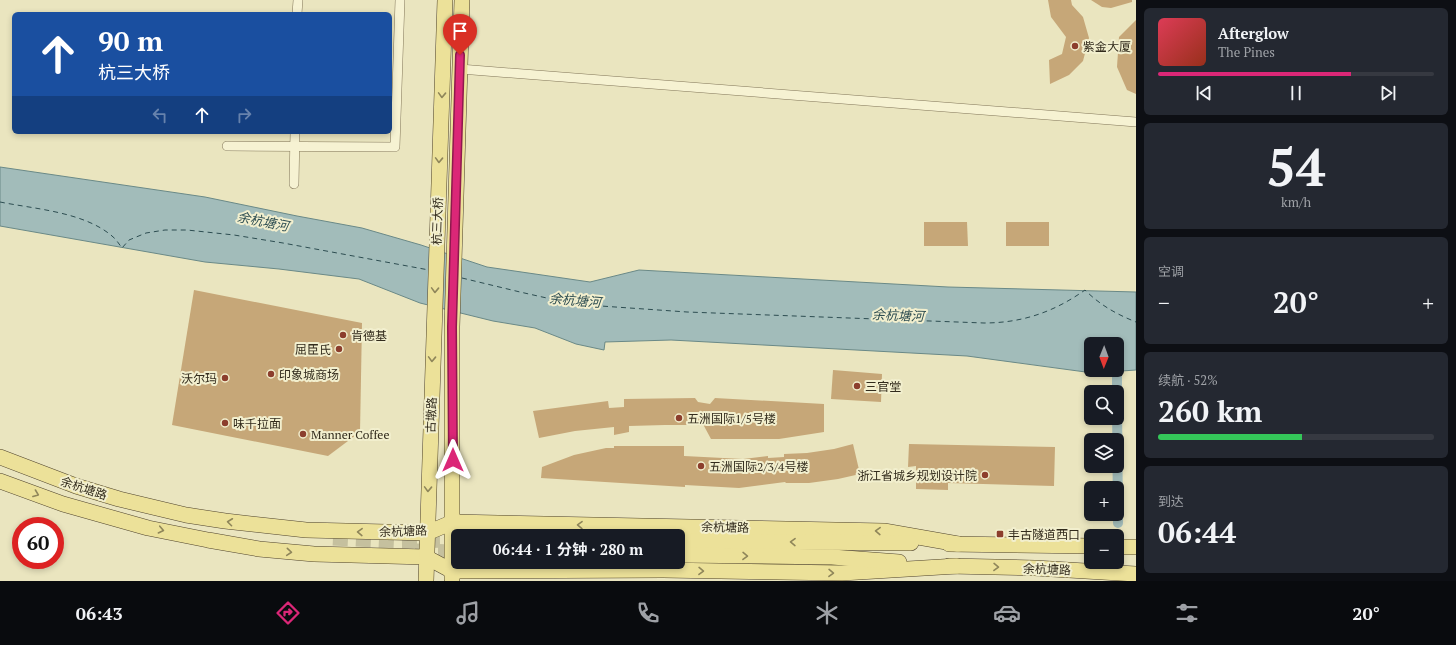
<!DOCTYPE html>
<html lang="zh">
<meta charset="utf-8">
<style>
body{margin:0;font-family:"PT Serif","Noto Sans SC",serif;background:#242831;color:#f1f3f6;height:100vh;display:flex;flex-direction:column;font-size:15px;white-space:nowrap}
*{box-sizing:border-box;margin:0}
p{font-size:13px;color:#9ea1a6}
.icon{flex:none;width:22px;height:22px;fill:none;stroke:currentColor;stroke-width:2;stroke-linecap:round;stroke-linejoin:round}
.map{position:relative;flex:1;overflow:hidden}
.sheet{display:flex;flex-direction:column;gap:8px;padding:8px;background:#0d0f14;width:320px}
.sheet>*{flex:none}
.top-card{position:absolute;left:12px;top:12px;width:380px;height:122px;border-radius:6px;box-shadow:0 2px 6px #0003;background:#1a4fa0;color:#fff;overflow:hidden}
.needle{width:26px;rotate:181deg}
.fabs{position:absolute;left:1084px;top:337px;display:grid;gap:8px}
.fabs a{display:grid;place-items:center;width:40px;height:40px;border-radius:6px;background:#171b24;box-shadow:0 2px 6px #0003;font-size:20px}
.speed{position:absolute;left:12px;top:517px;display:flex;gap:8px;font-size:20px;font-weight:700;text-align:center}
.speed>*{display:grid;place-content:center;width:52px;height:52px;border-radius:50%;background:#171b24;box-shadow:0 2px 6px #0003;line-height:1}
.speed .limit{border:6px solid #d22;background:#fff;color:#111}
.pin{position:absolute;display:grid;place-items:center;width:34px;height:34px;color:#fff;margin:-41px -17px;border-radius:50% 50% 50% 0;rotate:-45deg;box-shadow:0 0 4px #0007}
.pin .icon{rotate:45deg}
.me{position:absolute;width:44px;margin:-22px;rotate:0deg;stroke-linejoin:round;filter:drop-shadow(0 0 3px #0008)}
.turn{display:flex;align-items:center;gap:14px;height:84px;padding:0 20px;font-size:18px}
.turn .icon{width:52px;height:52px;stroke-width:2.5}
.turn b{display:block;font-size:28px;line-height:34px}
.lanes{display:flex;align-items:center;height:38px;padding:0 20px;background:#0003;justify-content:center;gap:20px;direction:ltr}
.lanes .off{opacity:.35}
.big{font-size:30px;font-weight:700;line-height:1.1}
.sheet .card{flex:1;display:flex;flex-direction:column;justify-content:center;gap:6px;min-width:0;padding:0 14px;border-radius:6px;background:#242831}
.sheet .dial{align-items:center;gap:0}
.dial b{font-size:52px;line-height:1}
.song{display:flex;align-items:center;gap:12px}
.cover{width:48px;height:48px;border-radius:6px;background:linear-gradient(135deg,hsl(350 70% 55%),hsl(10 70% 35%))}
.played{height:4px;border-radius:2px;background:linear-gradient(90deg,#db2777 70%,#363941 70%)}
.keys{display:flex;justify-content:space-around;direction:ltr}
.heat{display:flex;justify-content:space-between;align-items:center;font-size:22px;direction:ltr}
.charge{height:6px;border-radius:3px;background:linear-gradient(90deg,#34c759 52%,#363941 0)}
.trip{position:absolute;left:451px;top:529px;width:234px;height:40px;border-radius:6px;background:#171b24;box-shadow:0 2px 6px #0003;font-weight:700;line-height:40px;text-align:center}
.tab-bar{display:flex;height:64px;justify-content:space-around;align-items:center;background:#090b0e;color:#9ea1a6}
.tab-bar .icon{width:28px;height:28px}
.tab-bar .on{color:#db2777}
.tab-bar b{font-size:18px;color:#f1f3f6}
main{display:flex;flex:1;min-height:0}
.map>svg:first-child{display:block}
</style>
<main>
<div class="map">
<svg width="1136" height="581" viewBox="0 0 1136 581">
<rect width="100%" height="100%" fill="#eae5bf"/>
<!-- water -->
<path fill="#a2bcba" stroke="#6a8987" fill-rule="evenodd" d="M 0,167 L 205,197 L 297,216 L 362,228 L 421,245 L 487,267 L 590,282 L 639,270 L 948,287 L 1136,292 L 1136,370 L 1093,373 L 967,356 L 671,340 L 605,342 L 604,350 L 576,344 L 535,328 L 493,321 L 420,303 L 359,279 L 279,269 L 205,262 L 0,226 ZM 1091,344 L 1117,344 L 1117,370 L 1091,370 Z"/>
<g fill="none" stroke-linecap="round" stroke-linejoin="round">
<!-- canal -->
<g stroke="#a2bcba" stroke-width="10">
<polyline points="1117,370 1117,392"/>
<polyline points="1117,400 1118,523"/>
</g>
<!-- ferry -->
<g stroke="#2d4d51" stroke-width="1" stroke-dasharray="5 4" stroke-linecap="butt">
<path d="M 0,202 C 35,209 84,212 112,236 C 116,239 119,244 122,248 L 129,240 L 146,233 L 165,230 L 187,230 L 234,235 L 283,243 L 429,270"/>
<path d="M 462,278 L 520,292 L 560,301 L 601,306 L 687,312 L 984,323 C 1022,323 1054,312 1085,290 C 1100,305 1116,314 1136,322"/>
</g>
</g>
<!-- building -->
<g fill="#c6a778">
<polygon points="1048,0 1071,0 1072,5 1083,17 1089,38 1083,61 1069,75 1050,84 1049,60 1062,54 1066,37 1051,17"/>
<polygon points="1091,0 1132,0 1132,2 1111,8 1102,7"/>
<polygon points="1136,20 1136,94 1127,90 1117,67 1119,37"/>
<polygon points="924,222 967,222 968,246 924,246"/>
<rect x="1006" y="222" width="43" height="24"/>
<polygon points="194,290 362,323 360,432 328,456 172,425"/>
<polygon points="833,370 882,374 881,402 831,399"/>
<polygon points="695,398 698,402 710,404 715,398 824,404 824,432 779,439 711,439 704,426 697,425 665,425 629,426 629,432 614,435 614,427 575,431 539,438 533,411 608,401 609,408 624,407 624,399"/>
<polygon points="853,444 860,474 838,479 809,483 786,483 785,482 739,488 685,485 685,487 541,478 542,467 574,455 606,448 614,448 614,446 684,446 684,456 743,459 768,456 768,458 784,457 784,454 807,453 834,449"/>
<polygon points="909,444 1055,447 1054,486 948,483 948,490 916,489 916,466 908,467"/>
</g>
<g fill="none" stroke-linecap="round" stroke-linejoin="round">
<!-- primary-tunnel -->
<g stroke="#c5c09e" stroke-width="15" stroke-dasharray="15 8" stroke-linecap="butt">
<polyline points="333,538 394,541 458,540"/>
<polyline points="415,551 458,552"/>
</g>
<defs>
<g id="street">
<polyline points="297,14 298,0"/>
<polyline points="460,69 1136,122"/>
<polyline points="227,146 395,147 400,0"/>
<polyline points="294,184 295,132"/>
</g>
<g id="primary">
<polyline points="0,457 76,486 119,499 186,515 225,521 306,530 427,533 453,522 884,531 958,544"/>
<polyline points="0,481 63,504 148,528 208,540 259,549 314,554 426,557 452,571 663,570 842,573 957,566"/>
<polyline points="678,541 911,543"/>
<polyline points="949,544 1091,546"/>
<polyline points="1117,547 1136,547"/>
<polyline points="678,555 832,557 899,562"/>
<polyline points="949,566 1035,568 1136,574"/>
<polyline points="452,579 452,327 462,0"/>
<polyline points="426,581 445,0"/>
</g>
</defs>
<!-- street casing -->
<use href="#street" stroke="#827659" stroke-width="10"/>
<!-- primary casing -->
<use href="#primary" stroke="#4f432d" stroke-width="16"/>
<!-- street -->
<use href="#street" stroke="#f6f2d2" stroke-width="9"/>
<!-- primary -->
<use href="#primary" stroke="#ece199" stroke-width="15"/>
</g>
<!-- one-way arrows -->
<defs><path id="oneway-chevron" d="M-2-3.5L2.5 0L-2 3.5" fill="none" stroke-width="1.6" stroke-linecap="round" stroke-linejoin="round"/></defs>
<g stroke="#8f865a">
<use href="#oneway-chevron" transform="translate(442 95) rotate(92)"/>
<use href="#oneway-chevron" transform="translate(439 160) rotate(92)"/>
<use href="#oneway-chevron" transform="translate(435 290) rotate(92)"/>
<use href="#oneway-chevron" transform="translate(432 359) rotate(92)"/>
<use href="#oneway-chevron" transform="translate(428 489) rotate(92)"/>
<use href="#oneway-chevron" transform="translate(36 494) rotate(21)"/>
<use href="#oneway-chevron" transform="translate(230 522) rotate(-173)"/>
<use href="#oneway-chevron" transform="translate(580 525) rotate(-179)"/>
<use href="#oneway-chevron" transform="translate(161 530) rotate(12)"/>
<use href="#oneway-chevron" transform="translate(878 531) rotate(-178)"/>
<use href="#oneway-chevron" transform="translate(360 532) rotate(-178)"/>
<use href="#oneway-chevron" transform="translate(793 542) rotate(-179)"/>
<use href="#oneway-chevron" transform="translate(289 552) rotate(5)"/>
<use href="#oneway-chevron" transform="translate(745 556) rotate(1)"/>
<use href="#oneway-chevron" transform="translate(996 567) rotate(1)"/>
<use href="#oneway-chevron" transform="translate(701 571) rotate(1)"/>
<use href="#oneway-chevron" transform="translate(831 573) rotate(1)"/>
</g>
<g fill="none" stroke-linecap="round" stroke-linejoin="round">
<defs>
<polyline id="route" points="453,460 452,327 460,55"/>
</defs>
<!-- route casing -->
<use href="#route" stroke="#8e194d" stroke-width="10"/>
<!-- route -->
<use href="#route" stroke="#db2777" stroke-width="7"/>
</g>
<!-- markers -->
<g fill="#8c3e2d" stroke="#f2efce" stroke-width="1.5">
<circle cx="1075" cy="46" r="4"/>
<circle cx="343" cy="335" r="4"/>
<circle cx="339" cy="349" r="4"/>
<circle cx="271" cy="374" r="4"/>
<circle cx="225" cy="378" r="4"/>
<circle cx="857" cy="386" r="4"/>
<circle cx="679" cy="418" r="4"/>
<circle cx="225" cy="423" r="4"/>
<circle cx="303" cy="434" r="4"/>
<circle cx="701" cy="466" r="4"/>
<circle cx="985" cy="475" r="4"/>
<rect x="996" y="530" width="8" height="8" rx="2"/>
</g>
<g text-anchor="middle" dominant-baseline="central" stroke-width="4" stroke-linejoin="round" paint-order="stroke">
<!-- poi labels -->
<g font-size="12" fill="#322b1c" stroke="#f2efce" text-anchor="start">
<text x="1083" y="46">紫金大厦</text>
<text x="351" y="335">肯德基</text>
<text x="331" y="349" text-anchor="end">屈臣氏</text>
<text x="279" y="374">印象城商场</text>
<text x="217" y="378" text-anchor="end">沃尔玛</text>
<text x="865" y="386">三官堂</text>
<text x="687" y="418">五洲国际1/5号楼</text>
<text x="233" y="423">味千拉面</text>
<text x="311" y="434">Manner Coffee</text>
<text x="709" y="466">五洲国际2/3/4号楼</text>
<text x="977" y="475" text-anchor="end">浙江省城乡规划设计院</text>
<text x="1008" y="534">丰古隧道西口</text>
</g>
<!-- street labels -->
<g font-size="12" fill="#322b1c" stroke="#f2efce">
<text transform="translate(437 221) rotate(-88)">杭三大桥</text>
<text transform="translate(431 415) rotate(-88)">古墩路</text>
<text transform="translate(84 488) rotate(18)">余杭塘路</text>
<text transform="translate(725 527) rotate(1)">余杭塘路</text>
<text transform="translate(403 531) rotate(-2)">余杭塘路</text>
<text transform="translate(1047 569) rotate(2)">余杭塘路</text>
</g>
<!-- water labels -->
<g font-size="13" font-style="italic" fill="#2d4d51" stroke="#f2efce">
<text transform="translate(263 221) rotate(11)">余杭塘河</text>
<text transform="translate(575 300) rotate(5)">余杭塘河</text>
<text transform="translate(898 315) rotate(2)">余杭塘河</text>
</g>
</g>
</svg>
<div class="fabs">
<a><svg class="needle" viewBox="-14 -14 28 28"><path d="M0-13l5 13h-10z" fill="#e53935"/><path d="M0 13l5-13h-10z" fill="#9ea1a6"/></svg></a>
<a><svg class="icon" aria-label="search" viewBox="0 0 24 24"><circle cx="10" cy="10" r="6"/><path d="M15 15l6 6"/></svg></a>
<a><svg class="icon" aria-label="layers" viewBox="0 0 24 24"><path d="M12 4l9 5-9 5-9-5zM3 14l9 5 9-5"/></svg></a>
<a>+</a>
<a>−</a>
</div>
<div class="speed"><div class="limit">60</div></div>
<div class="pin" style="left:460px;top:55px;background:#d93025"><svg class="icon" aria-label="arrive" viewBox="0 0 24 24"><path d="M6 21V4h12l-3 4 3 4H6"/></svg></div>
<svg class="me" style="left:453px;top:460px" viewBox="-20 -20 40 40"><path d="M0-17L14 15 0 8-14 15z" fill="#db2777" stroke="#fff" stroke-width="4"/></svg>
<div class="trip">06:44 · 1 分钟 · 280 m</div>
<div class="top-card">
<div class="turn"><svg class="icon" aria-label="ahead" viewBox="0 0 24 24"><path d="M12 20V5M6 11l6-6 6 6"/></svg><div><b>90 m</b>杭三大桥</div></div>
<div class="lanes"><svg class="icon off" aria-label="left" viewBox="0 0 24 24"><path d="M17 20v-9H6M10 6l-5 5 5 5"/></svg><svg class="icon" aria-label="ahead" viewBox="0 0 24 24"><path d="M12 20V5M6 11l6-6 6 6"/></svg><svg class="icon off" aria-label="right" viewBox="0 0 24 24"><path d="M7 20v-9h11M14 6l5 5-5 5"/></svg></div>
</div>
</div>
<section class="sheet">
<div class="card">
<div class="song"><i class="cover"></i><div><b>Afterglow</b><p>The Pines</p></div></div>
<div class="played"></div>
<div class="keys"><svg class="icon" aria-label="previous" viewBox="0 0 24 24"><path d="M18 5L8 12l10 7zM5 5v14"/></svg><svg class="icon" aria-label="pause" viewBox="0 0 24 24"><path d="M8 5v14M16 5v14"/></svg><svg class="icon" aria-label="next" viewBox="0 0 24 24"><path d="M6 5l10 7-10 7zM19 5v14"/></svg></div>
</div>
<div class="card dial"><b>54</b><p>km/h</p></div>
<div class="card"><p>空调</p>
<div class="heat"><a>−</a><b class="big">20°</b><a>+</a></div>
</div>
<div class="card"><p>续航 · 52%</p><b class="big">260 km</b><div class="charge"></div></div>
<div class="card"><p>到达</p><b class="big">06:44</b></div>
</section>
</main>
<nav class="tab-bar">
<b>06:43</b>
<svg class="icon on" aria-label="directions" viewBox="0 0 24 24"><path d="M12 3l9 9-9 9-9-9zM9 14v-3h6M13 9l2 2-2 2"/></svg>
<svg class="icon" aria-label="music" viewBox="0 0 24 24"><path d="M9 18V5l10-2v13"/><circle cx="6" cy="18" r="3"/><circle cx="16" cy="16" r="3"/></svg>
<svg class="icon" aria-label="phone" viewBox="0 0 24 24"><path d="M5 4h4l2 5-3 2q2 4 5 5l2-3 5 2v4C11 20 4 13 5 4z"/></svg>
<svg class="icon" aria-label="climate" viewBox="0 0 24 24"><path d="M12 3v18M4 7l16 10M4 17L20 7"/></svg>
<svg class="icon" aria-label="car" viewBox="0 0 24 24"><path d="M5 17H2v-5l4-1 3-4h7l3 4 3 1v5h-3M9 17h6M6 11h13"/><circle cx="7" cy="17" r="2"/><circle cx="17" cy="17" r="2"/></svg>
<svg class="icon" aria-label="filters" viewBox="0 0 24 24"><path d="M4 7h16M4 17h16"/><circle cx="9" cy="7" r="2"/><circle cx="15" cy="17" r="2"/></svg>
<b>20°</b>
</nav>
